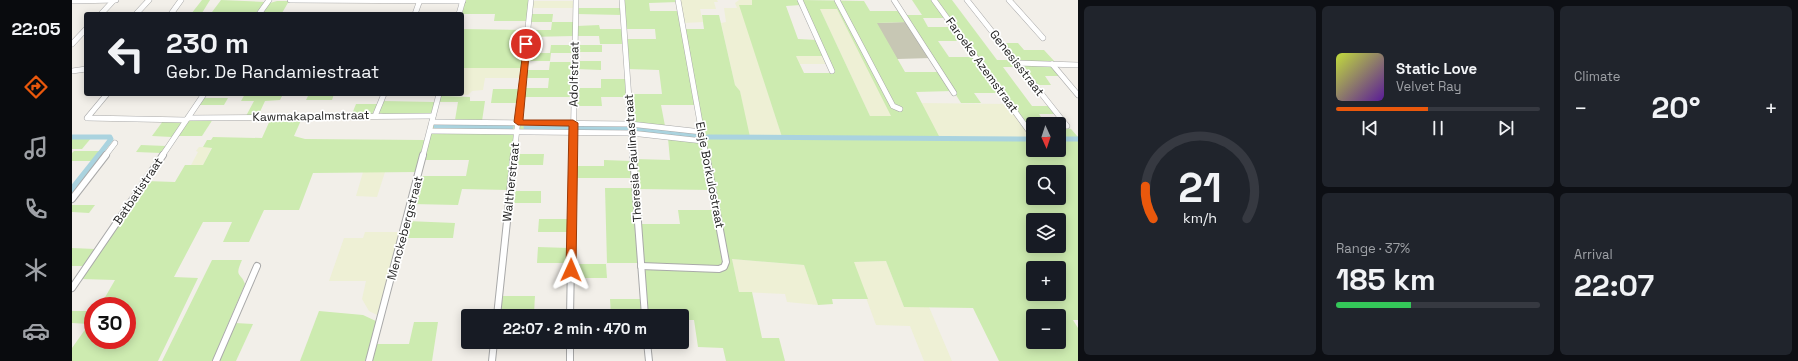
<!DOCTYPE html>
<meta charset="utf-8">
<style>
body{margin:0;font-family:"Space Grotesk",sans-serif;background:#20242c;color:#f1f3f6;height:100vh;display:flex;flex-direction:column;font-size:15px;white-space:nowrap}
*{box-sizing:border-box;margin:0}
p{font-size:13px;color:#9ea1a6}
.icon{flex:none;width:22px;height:22px;fill:none;stroke:currentColor;stroke-width:2;stroke-linecap:round;stroke-linejoin:round}
.map{position:relative;flex:1;overflow:hidden}
.details{display:flex;flex-direction:column;gap:6px;padding:6px;background:#0d0f14;width:720px}
.details>*{flex:none}
.hud{position:absolute;left:12px;top:12px;width:380px;height:84px;border-radius:4px;box-shadow:0 2px 10px #0003;background:#171b24;color:#f1f3f6;overflow:hidden}
.needle{width:26px;rotate:177deg}
.tools{position:absolute;left:954px;top:117px;display:grid;gap:8px}
.tools a{display:grid;place-items:center;width:40px;height:40px;border-radius:4px;background:#171b24;box-shadow:0 2px 10px #0003;font-size:20px}
.speed{position:absolute;left:12px;top:297px;display:flex;gap:8px;font-size:20px;font-weight:700;text-align:center}
.speed>*{display:grid;place-content:center;width:52px;height:52px;border-radius:50%;background:#171b24;box-shadow:0 2px 10px #0003;line-height:1}
.speed .limit{border:6px solid #d22;background:#fff;color:#111}
.pin{position:absolute;display:grid;place-items:center;width:34px;height:34px;color:#fff;margin:-17px;border:2px solid #fff;border-radius:50%;box-shadow:0 1px 4px #0007}
.me{position:absolute;width:44px;margin:-22px;rotate:1deg;stroke-linejoin:round;filter:drop-shadow(0 0 3px #0008)}
.turn{display:flex;align-items:center;gap:14px;height:84px;padding:0 16px;font-size:18px}
.turn .icon{width:52px;height:52px;stroke-width:2.5}
.turn b{display:block;font-size:28px;line-height:34px}
.big{font-size:30px;font-weight:700;line-height:1.1}
.details .tile{flex:1;display:flex;flex-direction:column;justify-content:center;gap:6px;min-width:0;padding:0 14px;border-radius:6px;background:#20242c}
.details .dial{align-items:center;gap:0}
.dial svg{height:104px;overflow:visible;fill:none;stroke:#363941;stroke-width:7;stroke-linecap:round;text-anchor:middle}
.dial text{fill:#f1f3f6;stroke:none}
.song{display:flex;align-items:center;gap:12px}
.cover{width:48px;height:48px;border-radius:6px;background:linear-gradient(135deg,hsl(70 70% 55%),hsl(270 70% 35%))}
.played{height:4px;border-radius:2px;background:linear-gradient(90deg,#ea580c 45%,#363941 45%)}
.keys{display:flex;justify-content:space-around;direction:ltr}
.heat{display:flex;justify-content:space-between;align-items:center;font-size:22px;direction:ltr}
.charge{height:6px;border-radius:3px;background:linear-gradient(90deg,#34c759 37%,#363941 0)}
.details .tiles{flex:1;display:grid;gap:6px;grid-template-columns:repeat(3,1fr)}
.tile:first-child{grid-row:span 2}
.trip{position:absolute;left:389px;top:309px;width:228px;height:40px;border-radius:4px;background:#171b24;box-shadow:0 2px 10px #0003;font-weight:700;line-height:40px;text-align:center}
main{display:flex;flex:1;min-height:0}
.menu{display:flex;flex-direction:column;width:72px;justify-content:space-around;align-items:center;background:#090b0e;color:#9ea1a6}
.menu .icon{width:28px;height:28px}
.menu .selected{color:#ea580c}
.menu b{font-size:18px;color:#f1f3f6}
.map>svg:first-child{display:block}
</style>
<main>
<nav class="menu">
<b>22:05</b>
<svg class="icon selected" aria-label="directions" viewBox="0 0 24 24"><path d="M12 3l9 9-9 9-9-9zM9 14v-3h6M13 9l2 2-2 2"/></svg>
<svg class="icon" aria-label="music" viewBox="0 0 24 24"><path d="M9 18V5l10-2v13"/><circle cx="6" cy="18" r="3"/><circle cx="16" cy="16" r="3"/></svg>
<svg class="icon" aria-label="phone" viewBox="0 0 24 24"><path d="M5 4h4l2 5-3 2q2 4 5 5l2-3 5 2v4C11 20 4 13 5 4z"/></svg>
<svg class="icon" aria-label="climate" viewBox="0 0 24 24"><path d="M12 3v18M4 7l16 10M4 17L20 7"/></svg>
<svg class="icon" aria-label="car" viewBox="0 0 24 24"><path d="M5 17H2v-5l4-1 3-4h7l3 4 3 1v5h-3M9 17h6M6 11h13"/><circle cx="7" cy="17" r="2"/><circle cx="17" cy="17" r="2"/></svg>
</nav>
<div class="map">
<svg width="1006" height="361" viewBox="0 0 1006 361">
<rect width="100%" height="100%" fill="#f2efe9"/>
<!-- construction -->
<polygon fill="#c7c7b4" points="835,22 859,58 825,59 804,23"/>
<!-- farmland -->
<g fill="#eef0d5">
<polygon points="608,0 645,0 646,2 642,2 644,9 628,9 631,22 612,23"/>
<polygon points="667,0 680,0 680,5 668,5 710,137 677,137 668,91 663,85 649,23 654,22 652,8 665,8 663,3"/>
<polygon points="461,1 503,1 502,8 461,8"/>
<polygon points="748,9 765,9 820,116 798,116"/>
<polygon points="724,56 752,56 755,64 728,64"/>
<polygon points="390,68 450,68 449,78 413,78 411,90 400,91 396,95 383,94 390,94"/>
<polygon points="848,103 936,104 957,132 961,134 961,139 867,138"/>
<polygon points="127,147 140,147 131,165 119,165 126,152 124,151"/>
<polygon points="291,172 313,172 305,197 284,196"/>
<polygon points="293,232 328,232 307,316 297,311 290,299 294,281 257,281 272,238 291,238"/>
<polygon points="660,259 732,265 746,305 715,302 713,294 667,292"/>
<polygon points="814,261 832,307 857,307 880,361 852,361 838,326 804,325 781,262"/>
</g>
<!-- grass -->
<g fill="#cdebb0" fill-rule="evenodd">
<polygon points="130,0 138,0 130,13 140,12 149,0 193,2 185,14 119,14"/>
<polygon points="393,0 458,0 456,21 422,21 423,14 390,14"/>
<polygon points="552,0 606,0 606,2 577,3 578,11 608,11 623,105 589,105 593,126 560,122 558,94 590,94 587,70 556,69 554,39 584,39 583,29 554,29"/>
<path d="M 680,0 L 727,0 L 729,5 L 714,6 L 726,39 L 745,40 L 752,56 L 724,56 L 732,73 L 762,73 L 729,0 L 792,1 L 798,11 L 828,11 L 835,22 L 805,23 L 833,72 L 868,72 L 880,91 L 844,92 L 868,138 L 961,139 L 961,150 L 987,150 L 987,126 L 999,129 L 1006,137 L 1006,320 L 1001,320 L 1006,328 L 1006,361 L 927,361 L 901,308 L 832,307 L 814,261 L 782,262 L 796,299 L 760,299 L 761,304 L 746,305 L 732,265 L 660,259 L 667,292 L 680,292 L 690,338 L 707,338 L 713,361 L 654,361 L 651,348 L 626,347 L 622,320 L 610,320 L 610,316 L 576,316 L 572,268 L 647,270 L 656,259 L 632,140 L 613,29 L 632,29 L 630,15 L 647,15 L 663,85 L 668,91 L 678,137 L 710,137 L 667,5 L 680,5 ZM 748,9 L 765,9 L 819,116 L 798,116 ZM 961,172 L 987,172 L 987,198 L 961,198 ZM 961,220 L 987,220 L 987,246 L 961,246 ZM 961,268 L 987,268 L 987,294 L 961,294 ZM 961,316 L 987,316 L 987,342 L 961,342 Z"/>
<polygon points="840,0 861,0 874,18 851,18 856,27 881,27 891,41 866,41 877,57 903,57 929,93 902,93 909,103 889,103 834,15 850,15"/>
<polygon points="863,0 880,0 925,60 941,60 947,67 931,67 960,106 977,106 984,114 967,114 974,124 961,124 961,134"/>
<polygon points="205,1 217,1 210,13 222,14 189,14 198,3"/>
<polygon points="506,8 548,8 549,15 505,14"/>
<polygon points="459,14 481,14 480,22 458,22"/>
<polygon points="480,22 502,22 501,36 457,37 458,30 479,30"/>
<polygon points="527,25 528,29 550,29 551,44 528,44 527,36 505,36 505,26"/>
<polygon points="390,29 455,30 450,68 390,68"/>
<polygon points="930,43 946,43 952,50 972,50 984,63 947,62"/>
<polygon points="479,45 502,45 501,53 478,53"/>
<rect x="505" y="45" width="25" height="7"/>
<polygon points="455,53 479,53 478,61 454,61"/>
<polygon points="505,61 529,61 529,70 505,69"/>
<polygon points="478,62 501,62 500,97 451,97 452,88 476,88 477,78 453,78 454,70 477,70"/>
<polygon points="949,64 977,65 989,76 973,76 979,85 964,85"/>
<polygon points="529,79 553,79 554,97 529,97 530,106 504,106 504,88 529,88"/>
<polygon points="421,89 447,89 446,103 419,103"/>
<polygon points="173,94 211,94 208,100 193,101 186,116 174,116 182,101 169,101"/>
<polygon points="237,94 262,94 260,100 234,100"/>
<polygon points="369,96 398,97 398,101 413,101 410,121 383,120 386,102 367,102"/>
<polygon points="132,98 156,98 152,105 126,105"/>
<polygon points="311,101 364,102 361,112 357,114 311,114 308,113 307,110"/>
<polygon points="284,104 306,104 300,114 280,114"/>
<polygon points="199,118 230,118 222,136 233,139 353,140 345,172 241,173 227,210 192,210 177,242 151,242 160,222 131,222 102,277 126,278 86,361 0,361 0,348 17,324 0,323 0,311 21,311 21,340 55,340 55,306 28,306 43,280 9,279 74,181 103,182 113,165 131,165 140,148 131,147 135,140 139,140 141,137 190,138"/>
<polygon points="141,119 130,136 105,136 117,121"/>
<polygon points="91,121 109,121 110,122 100,137 80,136"/>
<polygon points="364,124 443,125 441,130 360,130 361,125"/>
<polygon points="448,125 499,126 499,129 497,131 448,130 447,129"/>
<polygon points="504,125 555,126 556,127 555,131 504,131"/>
<polygon points="560,125 629,133 629,139 560,131"/>
<polygon points="361,133 442,133 436,190 390,189 386,205 340,204 348,176 394,176 397,160 351,160 359,134"/>
<polygon points="0,137 20,137 10,149 0,149"/>
<polygon points="596,138 629,142 640,190 566,189 563,159 598,160"/>
<polygon points="69,145 94,146 89,153 64,152"/>
<polygon points="2,151 29,151 21,161 0,161 0,153"/>
<polygon points="444,154 472,154 471,165 443,165"/>
<polygon points="532,160 559,161 560,178 503,178 503,166 532,166"/>
<polygon points="533,188 561,188 567,263 535,263"/>
<polygon points="440,191 469,191 469,203 439,203"/>
<polygon points="0,205 23,205 17,213 0,212"/>
<polygon points="606,210 644,210 653,256 650,266 573,264 571,262 568,224 608,224"/>
<polygon points="467,219 498,219 498,232 466,232"/>
<polygon points="335,221 383,223 381,238 331,238"/>
<polygon points="466,247 497,248 497,263 465,263"/>
<polygon points="0,248 23,249 11,266 0,266"/>
<path d="M 140,260 L 170,260 C 162,278 169,272 173,284 L 142,357 L 140,361 L 90,361 Z"/>
<polygon points="503,264 534,264 535,278 502,278"/>
<polygon points="429,296 463,296 462,313 427,313"/>
<polygon points="538,299 569,299 570,316 539,316"/>
<polygon points="247,311 291,315 306,322 293,361 228,361"/>
<polygon points="342,322 366,322 360,361 299,361 304,344 337,344"/>
<polygon points="163,323 181,324 164,361 144,361"/>
<rect x="541" y="342" width="33" height="5"/>
</g>
<g fill="none" stroke-linecap="round" stroke-linejoin="round">
<!-- canal-far1 -->
<g stroke="#aad3df" stroke-width="5">
<polyline points="364,126 439,127"/>
<polyline points="454,127 497,128"/>
<polyline points="506,128 554,128"/>
<polyline points="562,128 624,136"/>
<polyline points="0,137 38,137 39,139 26,156"/>
<polyline points="636,137 961,139"/>
<polyline points="987,139 1006,139"/>
</g>
<!-- canal -->
<polyline stroke="#aad3df" stroke-width="6" points="0,189 27,155"/>
<defs>
<g id="minor-far1">
<polyline points="218,0 391,1"/>
<polyline points="550,0 561,156"/>
<polyline points="606,0 634,156"/>
<polyline points="728,0 760,71"/>
<polyline points="765,0 821,106 828,109"/>
<polyline points="822,0 882,93"/>
<polyline points="862,0 957,131"/>
<polyline points="895,0 995,126"/>
<polyline points="937,0 971,38"/>
<polyline points="0,1 44,0"/>
<polyline points="29,14 42,0"/>
<polyline points="64,14 77,0"/>
<polyline points="99,14 109,0"/>
<polyline points="187,14 197,0"/>
<polyline points="343,14 348,0"/>
<polyline points="387,14 391,0"/>
<polyline points="0,44 14,29"/>
<polyline points="945,63 1006,65"/>
<polyline points="980,64 1006,95"/>
<polyline points="0,71 14,69"/>
<polyline points="35,94 15,118 114,120"/>
<polyline points="303,116 312,94"/>
<polyline points="116,118 361,116"/>
<polyline points="360,122 558,124 630,132"/>
<polyline points="358,131 559,133 631,141"/>
<polyline points="33,156 43,143"/>
<polyline points="90,156 132,94"/>
<polyline points="351,156 367,94"/>
<polyline points="442,156 459,0"/>
<polyline points="501,156 504,0"/>
</g>
<g id="minor">
<polyline points="561,155 573,316"/>
<polyline points="0,199 34,155"/>
<polyline points="569,266 647,269 652,267 654,262 634,155"/>
<polyline points="0,288 91,155"/>
<polyline points="425,316 442,155"/>
<polyline points="498,316 501,155"/>
<polyline points="498,342 498,361"/>
<polyline points="575,342 577,361"/>
<polyline points="144,361 185,266"/>
<polyline points="297,361 351,155"/>
<polyline points="420,361 422,342"/>
</g>
</defs>
<!-- minor-far1 casing -->
<use href="#minor-far1" stroke="#a9a9a9" stroke-width="6"/>
<!-- minor casing -->
<use href="#minor" stroke="#a9a9a9" stroke-width="8"/>
<!-- minor-far1 -->
<use href="#minor-far1" stroke="#fff" stroke-width="5"/>
<!-- minor -->
<use href="#minor" stroke="#fff" stroke-width="6"/>
</g>
<!-- route -->
<polygon fill="#ea580c" stroke="#983908" points="452,43 458,44 451,120 501,120 506,123 504,270 503,273 496,273 494,270 497,126 446,125 442,122"/>
<g text-anchor="middle" dominant-baseline="central" stroke-width="3.5" stroke-linejoin="round" paint-order="stroke">
<!-- street labels -->
<g font-size="12" fill="#222" stroke="#fff">
<text transform="translate(945 63) rotate(52)">Genesisstraat</text>
<text transform="translate(910 65) rotate(54)">Faroeke Azemstraat</text>
<text transform="translate(502 74) rotate(-89)">Adolfstraat</text>
<text transform="translate(239 116) rotate(-1)">Kawmakapalmstraat</text>
<text transform="translate(561 158) rotate(-94)">Theresia Paulinastraat</text>
<text transform="translate(638 175) rotate(79)">Elsje Borkulostraat</text>
<text transform="translate(439 182) rotate(-84)">Waltherstraat</text>
<text transform="translate(66 191) rotate(-56)">Batbatistraat</text>
<text transform="translate(333 228) rotate(-75)">Menckebergstraat</text>
</g>
</g>
</svg>
<div class="tools">
<a><svg class="needle" viewBox="-14 -14 28 28"><path d="M0-13l5 13h-10z" fill="#e53935"/><path d="M0 13l5-13h-10z" fill="#9ea1a6"/></svg></a>
<a><svg class="icon" aria-label="search" viewBox="0 0 24 24"><circle cx="10" cy="10" r="6"/><path d="M15 15l6 6"/></svg></a>
<a><svg class="icon" aria-label="layers" viewBox="0 0 24 24"><path d="M12 4l9 5-9 5-9-5zM3 14l9 5 9-5"/></svg></a>
<a>+</a>
<a>−</a>
</div>
<div class="speed"><div class="limit">30</div></div>
<div class="pin" style="left:454px;top:44px;background:#d93025"><svg class="icon" aria-label="arrive" viewBox="0 0 24 24"><path d="M6 21V4h12l-3 4 3 4H6"/></svg></div>
<svg class="me" style="left:499px;top:270px" viewBox="-20 -20 40 40"><path d="M0-17L14 15 0 8-14 15z" fill="#ea580c" stroke="#fff" stroke-width="4"/></svg>
<div class="trip">22:07 · 2 min · 470 m</div>
<div class="hud">
<div class="turn"><svg class="icon" aria-label="left" viewBox="0 0 24 24"><path d="M17 20v-9H6M10 6l-5 5 5 5"/></svg><div><b>230 m</b>Gebr. De Randamiestraat</div></div>
</div>
</div>
<section class="details">
<div class="tiles">
<div class="tile dial"><svg viewBox="0 0 100 80">
<path d="M14 69A42 42 0 1 1 86 69"/>
<path d="M14 69A42 42 0 0 1 8 44" stroke="#ea580c"/>
<text x="50" y="56" font-size="32" font-weight="700">21</text>
<text x="50" y="72" font-size="11">km/h</text>
</svg></div>
<div class="tile">
<div class="song"><i class="cover"></i><div><b>Static Love</b><p>Velvet Ray</p></div></div>
<div class="played"></div>
<div class="keys"><svg class="icon" aria-label="previous" viewBox="0 0 24 24"><path d="M18 5L8 12l10 7zM5 5v14"/></svg><svg class="icon" aria-label="pause" viewBox="0 0 24 24"><path d="M8 5v14M16 5v14"/></svg><svg class="icon" aria-label="next" viewBox="0 0 24 24"><path d="M6 5l10 7-10 7zM19 5v14"/></svg></div>
</div>
<div class="tile"><p>Climate</p>
<div class="heat"><a>−</a><b class="big">20°</b><a>+</a></div>
</div>
<div class="tile"><p>Range · 37%</p><b class="big">185 km</b><div class="charge"></div></div>
<div class="tile"><p>Arrival</p><b class="big">22:07</b></div>
</div>
</section>
</main>
